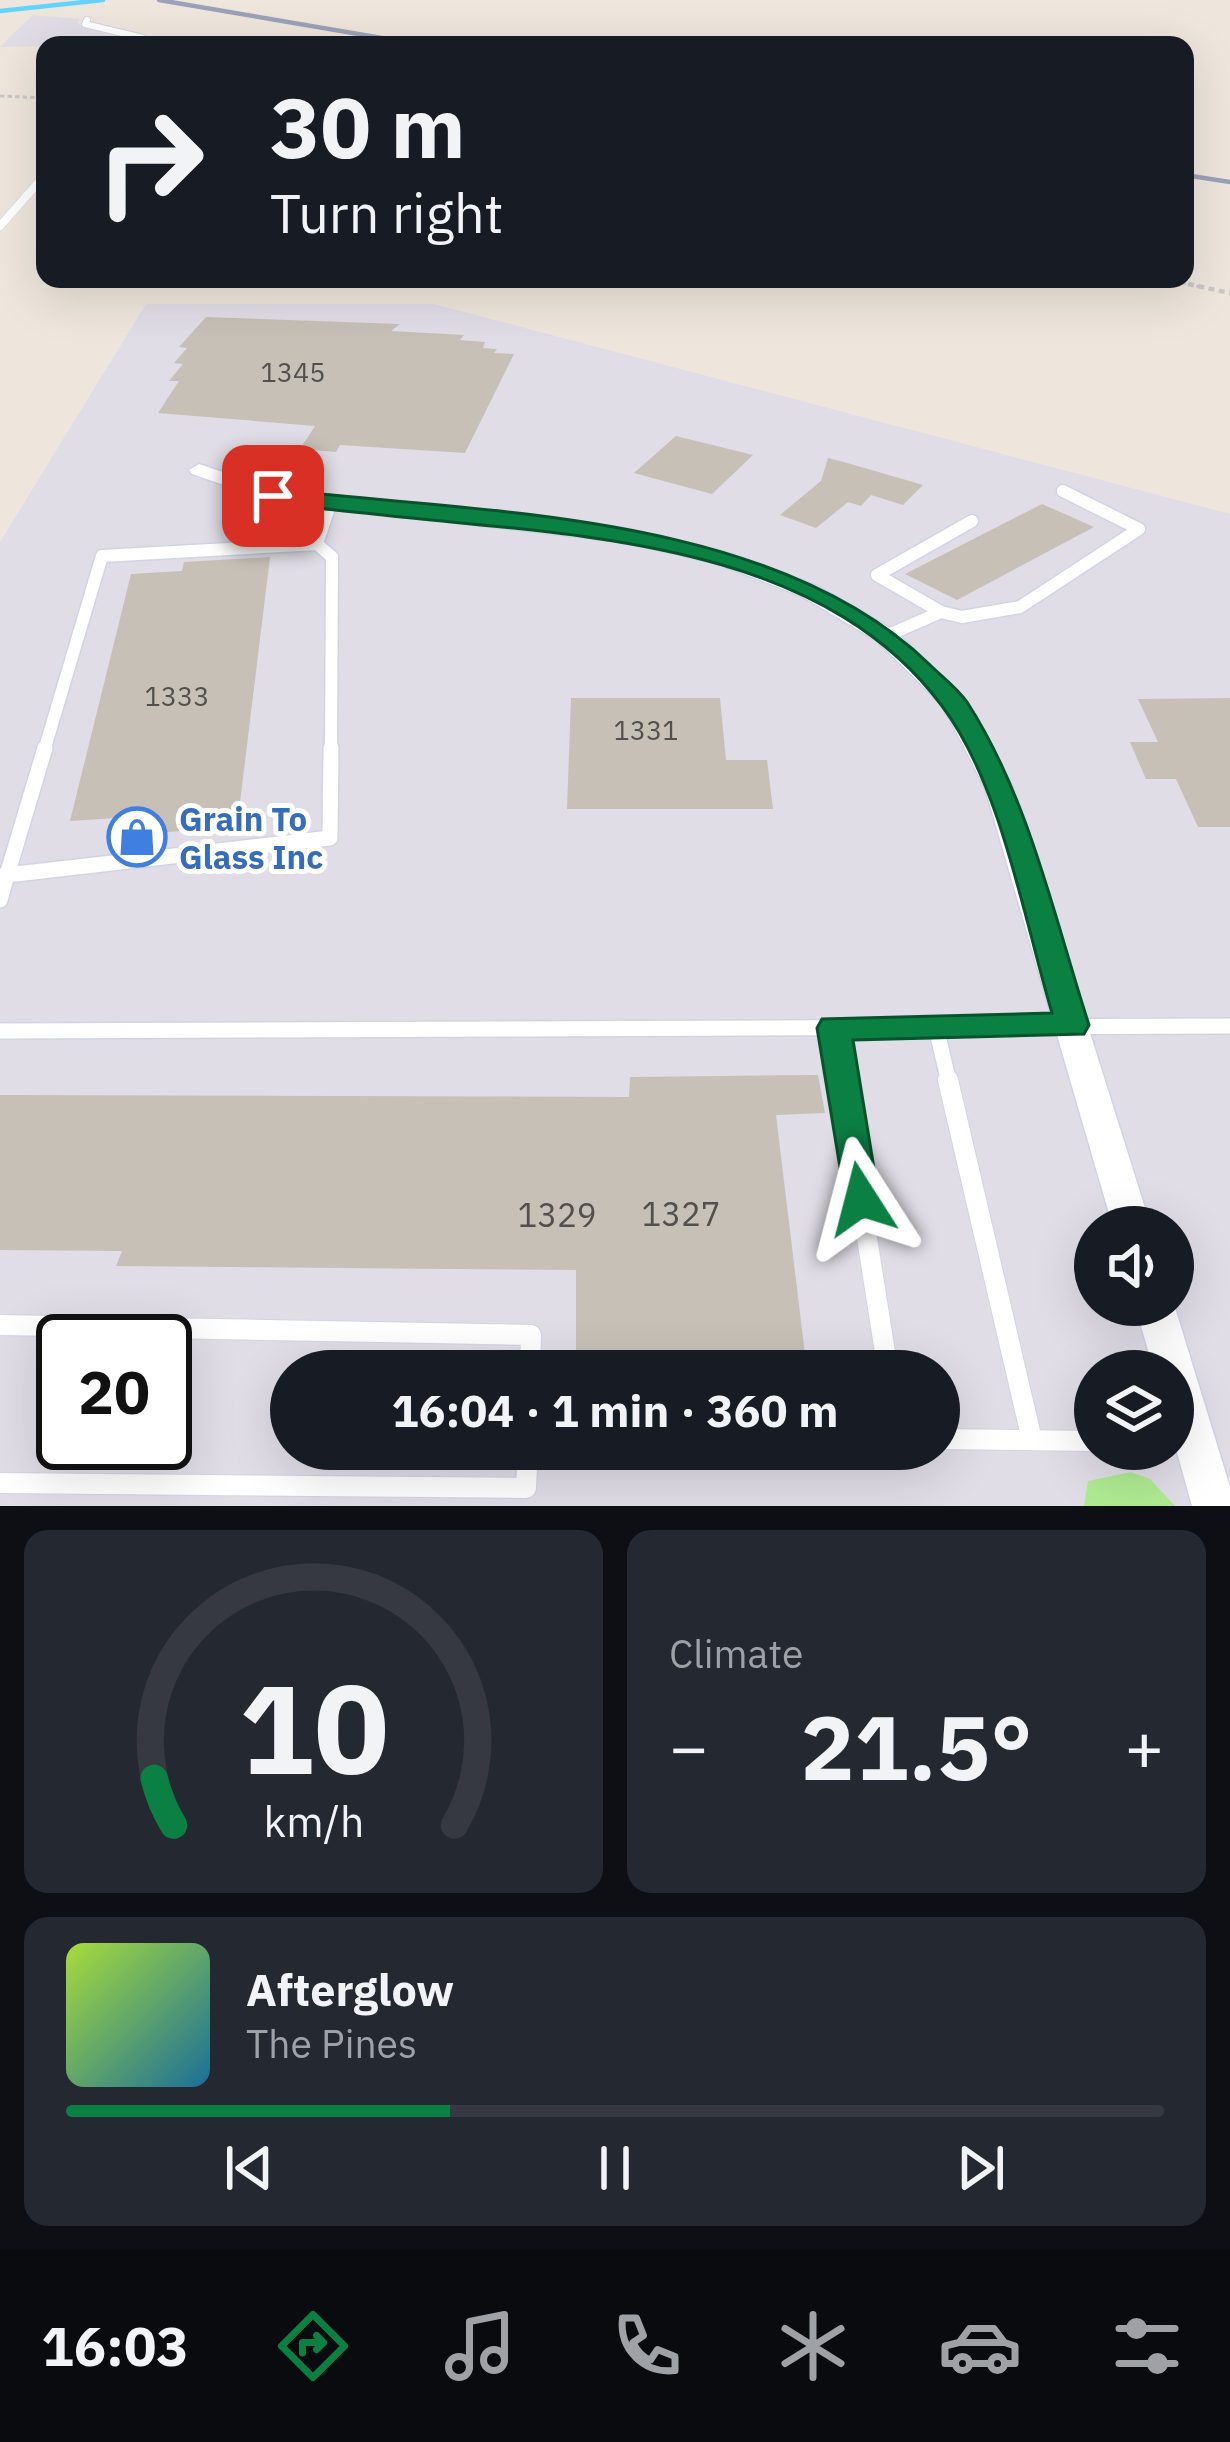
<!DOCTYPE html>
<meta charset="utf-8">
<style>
body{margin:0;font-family:"IBM Plex Sans",sans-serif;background:#242831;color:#f1f3f6;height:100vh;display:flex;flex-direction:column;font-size:45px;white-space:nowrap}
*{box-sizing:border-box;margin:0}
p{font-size:39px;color:#9ea1a6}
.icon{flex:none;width:66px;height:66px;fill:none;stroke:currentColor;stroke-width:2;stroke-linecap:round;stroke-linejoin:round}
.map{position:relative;height:1506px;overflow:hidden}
.panel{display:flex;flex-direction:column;gap:24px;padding:24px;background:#0d0f14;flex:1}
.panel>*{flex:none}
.banner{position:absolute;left:36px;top:36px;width:1158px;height:252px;border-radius:24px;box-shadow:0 12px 48px #0002;background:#171b24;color:#f1f3f6;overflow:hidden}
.controls{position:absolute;left:1074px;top:1206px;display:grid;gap:24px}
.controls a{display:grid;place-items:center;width:120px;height:120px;border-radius:50%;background:#171b24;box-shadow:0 12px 48px #0002;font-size:60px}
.speed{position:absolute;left:36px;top:1314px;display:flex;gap:24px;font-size:60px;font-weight:700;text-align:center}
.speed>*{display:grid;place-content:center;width:156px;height:156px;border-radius:50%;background:#171b24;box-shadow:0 12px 48px #0002;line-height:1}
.speed .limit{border:6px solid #111;border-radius:18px;background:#fff;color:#111}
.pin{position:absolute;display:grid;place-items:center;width:102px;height:102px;color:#fff;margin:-51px;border-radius:24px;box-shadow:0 6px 18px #0006}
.me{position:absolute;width:132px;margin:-66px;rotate:351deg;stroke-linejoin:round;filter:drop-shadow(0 0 9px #0008)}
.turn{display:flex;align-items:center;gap:42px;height:252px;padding:0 36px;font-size:54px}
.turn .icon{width:156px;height:156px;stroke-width:2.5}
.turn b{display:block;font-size:84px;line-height:102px}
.big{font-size:90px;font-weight:800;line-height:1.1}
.panel .card{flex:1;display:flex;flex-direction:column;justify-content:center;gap:18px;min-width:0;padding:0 42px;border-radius:24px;background:#242831}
.panel .dial{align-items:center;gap:0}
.dial svg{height:312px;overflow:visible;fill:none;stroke:#363941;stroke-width:7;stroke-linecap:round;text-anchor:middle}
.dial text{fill:#f1f3f6;stroke:none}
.song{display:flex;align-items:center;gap:36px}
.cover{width:144px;height:144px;border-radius:18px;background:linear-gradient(135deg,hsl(80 70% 55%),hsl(200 70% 35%))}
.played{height:12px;border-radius:6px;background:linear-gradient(90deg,#0b8043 35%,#363941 35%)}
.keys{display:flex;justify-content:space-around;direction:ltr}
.heat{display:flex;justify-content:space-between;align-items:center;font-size:66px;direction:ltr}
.panel .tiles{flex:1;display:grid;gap:24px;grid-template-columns:1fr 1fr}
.card:last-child{grid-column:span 2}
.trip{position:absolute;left:270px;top:1350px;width:690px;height:120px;border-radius:60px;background:#171b24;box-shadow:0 12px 48px #0002;font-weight:800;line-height:120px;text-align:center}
.tab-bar{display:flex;height:192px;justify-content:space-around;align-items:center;background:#090b0e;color:#9ea1a6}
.tab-bar .icon{width:84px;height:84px}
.tab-bar .current{color:#0b8043}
.tab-bar b{font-size:54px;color:#f1f3f6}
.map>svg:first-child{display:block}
</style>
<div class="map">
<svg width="1230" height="1506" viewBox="0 0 1230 1506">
<rect width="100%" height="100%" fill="#eee6dc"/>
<!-- industrial -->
<g fill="#e0dde6" fill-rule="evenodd">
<polygon points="33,15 80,19 77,22 83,28 113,36 104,45 0,47"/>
<path d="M 146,304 L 434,304 L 1230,514 L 1230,1506 L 0,1506 L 0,542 ZM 1095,1227 L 1173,1227 L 1173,1305 L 1095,1305 ZM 63,1341 L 165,1341 L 165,1443 L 63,1443 ZM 291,1371 L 939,1371 L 939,1449 L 291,1449 ZM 1095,1371 L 1173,1371 L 1173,1449 L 1095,1449 Z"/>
</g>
<!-- green -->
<polygon fill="#b0eb92" points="1131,1472 1150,1479 1175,1506 1084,1506 1088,1481"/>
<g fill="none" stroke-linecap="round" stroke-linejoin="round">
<!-- stream -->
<polyline stroke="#63d3fc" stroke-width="4.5" points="0,11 103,0"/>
</g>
<!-- building -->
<g fill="#c6c0b7">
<polygon points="206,317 400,324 391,331 464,335 460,340 485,342 483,348 497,349 494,353 514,354 465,453 340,445 336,452 300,449 315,426 158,413 179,381 169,381 183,364 174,363 187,348 179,347"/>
<polygon points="676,436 753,455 712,494 634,473"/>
<polygon points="828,458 844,462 923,485 903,505 871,495 861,506 848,502 816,528 780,515 821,481"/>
<polygon points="1042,504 1094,527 957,600 905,574"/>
<polygon points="270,557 237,827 128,835 131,817 70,821 131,574 182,571 184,562"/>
<polygon points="571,698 720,698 726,760 767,760 773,809 567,809"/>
<polygon points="1230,698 1230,827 1198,827 1176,779 1146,779 1130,742 1158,742 1138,699"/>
<polygon points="818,1075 825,1113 776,1115 807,1371 576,1371 576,1270 116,1266 122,1251 0,1250 0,1095 629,1097 630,1077"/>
</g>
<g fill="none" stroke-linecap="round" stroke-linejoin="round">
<defs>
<polyline id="lane-far4" points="87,20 85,24 143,38 151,45"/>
<polyline id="lane-far3" points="0,226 45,175"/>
<g id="lane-far2">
<polyline points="317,544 331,502"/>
<polyline points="941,612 877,575 972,521"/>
<polyline points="886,636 941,612 962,617 1020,607 1139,529 1063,491"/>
<polyline points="44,751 102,556 317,544 332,557 331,751"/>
</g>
<g id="lane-far1">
<polyline points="45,748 7,875 330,838 331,748"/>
<polyline points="0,876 7,875 0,900"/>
<polyline points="936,1027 949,1083"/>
<polyline points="834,1028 843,1083"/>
<polyline points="0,1031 1230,1026"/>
</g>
<g id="lane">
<polyline points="842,1080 888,1371"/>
<polyline points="948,1080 1032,1440"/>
<polyline points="0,1325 531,1335 530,1371"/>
<polyline points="939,1439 1095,1441"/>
<polyline points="0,1483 526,1488 528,1449"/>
</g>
<g id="street">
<polygon points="199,464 276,490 624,528 725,552 817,586 895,631 963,697 1013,788 1151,1227 1113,1227 985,788 943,706 877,641 801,596 718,564 624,542 273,502 192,474 189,470"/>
<polygon points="1173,1301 1230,1487 1230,1506 1192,1506 1173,1438 1173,1371 1154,1371 1135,1305 1173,1305"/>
</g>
</defs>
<!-- lane-far4 casing -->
<use href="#lane-far4" stroke="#d1d4e5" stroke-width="8"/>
<!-- lane-far3 casing -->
<use href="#lane-far3" stroke="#d1d4e5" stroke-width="9"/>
<!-- lane-far2 casing -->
<use href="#lane-far2" stroke="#d1d4e5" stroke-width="15"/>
<!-- lane-far1 casing -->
<use href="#lane-far1" stroke="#d1d4e5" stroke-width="18"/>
<!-- lane casing -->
<use href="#lane" stroke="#d1d4e5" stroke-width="22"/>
<!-- street casing -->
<use href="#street" stroke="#d1d4e5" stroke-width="3"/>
<!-- path-far1 -->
<g stroke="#c8c8c8" stroke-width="3" stroke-dasharray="4.5 3" stroke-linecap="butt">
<polyline points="0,96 45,98"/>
<polyline points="1167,279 1201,287"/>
</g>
<!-- path -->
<polyline stroke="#c8c8c8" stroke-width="4.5" stroke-dasharray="6 4.5" stroke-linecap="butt" points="1188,284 1230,293"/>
<!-- lane-far4 -->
<use href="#lane-far4" stroke="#fff" stroke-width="6"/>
<!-- lane-far3 -->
<use href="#lane-far3" stroke="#fff" stroke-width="8"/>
<!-- lane-far2 -->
<use href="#lane-far2" stroke="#fff" stroke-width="12"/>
<!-- lane-far1 -->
<use href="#lane-far1" stroke="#fff" stroke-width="15"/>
<!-- lane -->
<use href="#lane" stroke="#fff" stroke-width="20"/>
<!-- street -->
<use href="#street" fill="#fff" fill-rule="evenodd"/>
<!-- rail -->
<g stroke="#9da1b8" stroke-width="4.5">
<polyline points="159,0 423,45"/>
<polyline points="1185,175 1230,182"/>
</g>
</g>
<!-- route -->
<path fill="#0b8043" stroke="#07532c" stroke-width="3" d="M 273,489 C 481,513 771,511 929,664 C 941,676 957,688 967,702 C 1029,798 1054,917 1089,1025 L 1084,1034 L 853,1040 L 879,1199 L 874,1210 L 861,1215 L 847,1210 L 817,1028 L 822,1019 L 1052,1013 C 1024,919 1001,784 942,706 C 817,538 571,536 383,515 C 344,510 304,509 266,500 L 263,496 Z"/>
<!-- icons -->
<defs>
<symbol id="shop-ring" viewBox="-11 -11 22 22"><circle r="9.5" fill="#fff" stroke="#3f7fe0" stroke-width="1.5"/><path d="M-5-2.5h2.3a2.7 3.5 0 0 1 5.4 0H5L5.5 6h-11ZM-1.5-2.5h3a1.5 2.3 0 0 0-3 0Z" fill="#3f7fe0"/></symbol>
</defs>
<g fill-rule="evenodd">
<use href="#shop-ring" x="104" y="804" width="66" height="66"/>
</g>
<g text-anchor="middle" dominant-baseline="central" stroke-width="10" stroke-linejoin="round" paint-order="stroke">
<!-- number labels -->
<g font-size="27" fill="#52504e">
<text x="293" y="371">1345</text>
<text x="177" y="695">1333</text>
<text x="646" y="729">1331</text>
</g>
<!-- shop labels -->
<g font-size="33" font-weight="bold" fill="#366cbe" stroke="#fff" text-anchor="start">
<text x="179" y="818">Grain To<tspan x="179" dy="38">Glass Inc</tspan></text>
</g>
<!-- near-number labels -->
<g font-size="33" fill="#52504e">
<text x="681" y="1213">1327</text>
<text x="557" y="1214">1329</text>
</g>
</g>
</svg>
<div class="controls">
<a><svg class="icon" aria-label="sound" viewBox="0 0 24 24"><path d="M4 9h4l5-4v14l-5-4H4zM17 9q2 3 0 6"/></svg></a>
<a><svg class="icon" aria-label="layers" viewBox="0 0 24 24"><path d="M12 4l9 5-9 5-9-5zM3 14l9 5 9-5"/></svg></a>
</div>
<div class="speed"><div class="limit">20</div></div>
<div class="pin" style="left:273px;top:496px;background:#d93025"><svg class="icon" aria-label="arrive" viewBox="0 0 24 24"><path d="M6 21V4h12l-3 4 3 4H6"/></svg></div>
<svg class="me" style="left:861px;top:1199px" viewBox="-20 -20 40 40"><path d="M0-17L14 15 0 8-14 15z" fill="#0b8043" stroke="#fff" stroke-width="4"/></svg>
<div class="trip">16:04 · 1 min · 360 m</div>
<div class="banner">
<div class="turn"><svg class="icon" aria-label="right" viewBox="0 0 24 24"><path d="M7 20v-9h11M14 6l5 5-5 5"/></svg><div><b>30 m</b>Turn right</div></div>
</div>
</div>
<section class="panel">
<div class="tiles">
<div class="card dial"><svg viewBox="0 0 100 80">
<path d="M14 69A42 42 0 1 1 86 69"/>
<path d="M14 69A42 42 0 0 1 9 57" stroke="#0b8043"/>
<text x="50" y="56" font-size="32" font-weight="700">10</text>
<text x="50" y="72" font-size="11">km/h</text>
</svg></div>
<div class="card"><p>Climate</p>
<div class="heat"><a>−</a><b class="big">21.5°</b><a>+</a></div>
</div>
<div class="card">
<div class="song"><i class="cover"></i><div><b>Afterglow</b><p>The Pines</p></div></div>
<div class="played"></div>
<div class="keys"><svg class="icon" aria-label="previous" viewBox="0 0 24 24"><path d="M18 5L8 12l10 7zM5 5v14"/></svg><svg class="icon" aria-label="pause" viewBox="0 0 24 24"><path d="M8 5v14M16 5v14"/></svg><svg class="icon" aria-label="next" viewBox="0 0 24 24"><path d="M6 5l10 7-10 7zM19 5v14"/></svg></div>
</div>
</div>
</section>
<nav class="tab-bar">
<b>16:03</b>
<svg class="icon current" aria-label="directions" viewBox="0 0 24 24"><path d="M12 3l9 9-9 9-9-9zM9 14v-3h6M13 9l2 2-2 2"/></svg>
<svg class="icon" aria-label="music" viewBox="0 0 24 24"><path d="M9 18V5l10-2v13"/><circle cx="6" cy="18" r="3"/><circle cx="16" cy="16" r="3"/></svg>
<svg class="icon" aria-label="phone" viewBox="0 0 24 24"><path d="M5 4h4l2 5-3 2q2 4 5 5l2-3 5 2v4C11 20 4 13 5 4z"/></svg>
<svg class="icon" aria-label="climate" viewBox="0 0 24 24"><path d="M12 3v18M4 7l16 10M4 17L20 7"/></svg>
<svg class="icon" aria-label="car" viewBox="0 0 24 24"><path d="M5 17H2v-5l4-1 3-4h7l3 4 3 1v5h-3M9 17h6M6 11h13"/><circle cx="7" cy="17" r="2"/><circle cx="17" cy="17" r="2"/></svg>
<svg class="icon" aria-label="filters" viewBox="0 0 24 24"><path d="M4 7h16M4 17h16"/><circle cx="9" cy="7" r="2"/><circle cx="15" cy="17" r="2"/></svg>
</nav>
